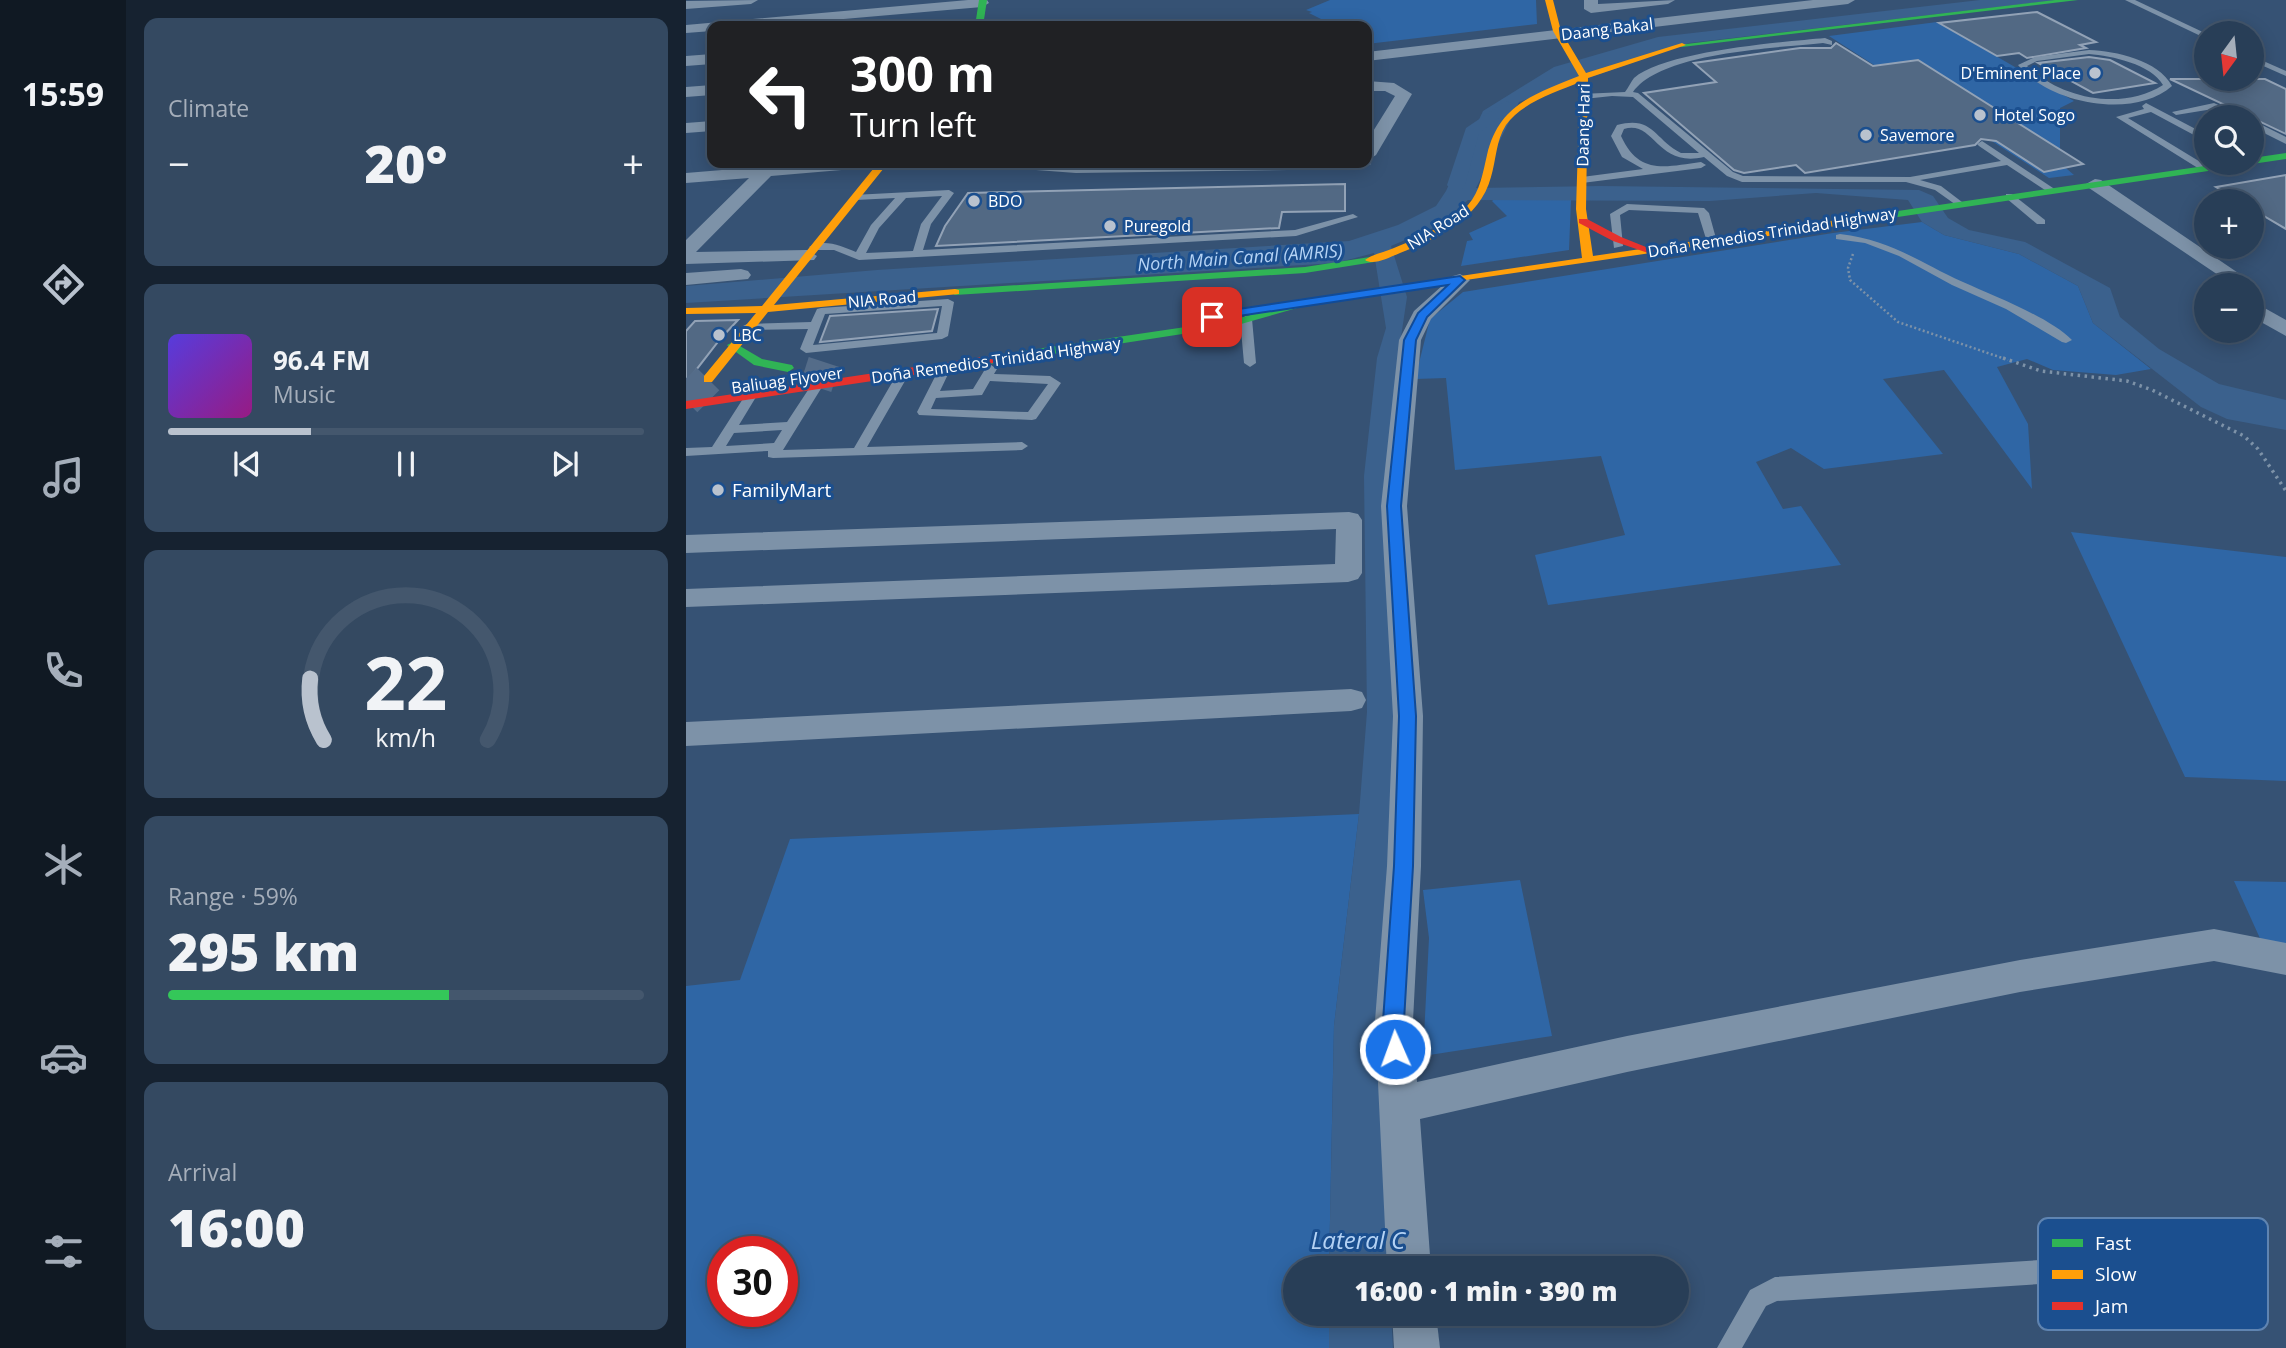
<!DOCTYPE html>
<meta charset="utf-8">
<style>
body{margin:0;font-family:"Open Sans",sans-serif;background:#344961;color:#f1f3f6;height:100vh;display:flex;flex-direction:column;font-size:26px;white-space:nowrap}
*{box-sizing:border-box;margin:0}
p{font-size:23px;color:#a5aeba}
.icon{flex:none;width:38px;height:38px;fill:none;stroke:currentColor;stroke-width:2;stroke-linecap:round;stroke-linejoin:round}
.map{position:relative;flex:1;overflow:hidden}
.sheet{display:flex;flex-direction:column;gap:18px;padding:18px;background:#162230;width:560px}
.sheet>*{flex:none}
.guide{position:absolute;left:21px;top:21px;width:665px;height:147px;border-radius:14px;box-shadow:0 4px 18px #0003,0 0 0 2px #44576d;background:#202124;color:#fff;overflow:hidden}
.needle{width:46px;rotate:195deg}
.buttons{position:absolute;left:1508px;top:21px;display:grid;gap:14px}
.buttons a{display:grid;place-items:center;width:70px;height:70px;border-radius:50%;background:#283e57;box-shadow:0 4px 18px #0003,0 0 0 2px #44576d;font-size:35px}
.speed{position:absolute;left:21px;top:1236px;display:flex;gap:14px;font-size:35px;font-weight:700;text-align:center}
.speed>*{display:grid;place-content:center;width:91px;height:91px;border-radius:50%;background:#283e57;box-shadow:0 4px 18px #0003,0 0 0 2px #44576d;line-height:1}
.speed .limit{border:10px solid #d22;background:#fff;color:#111}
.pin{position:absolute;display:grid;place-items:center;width:60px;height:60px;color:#fff;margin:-30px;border-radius:14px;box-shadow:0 4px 10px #0006}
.me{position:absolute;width:77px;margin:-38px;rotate:358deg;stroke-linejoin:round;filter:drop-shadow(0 0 5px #0008)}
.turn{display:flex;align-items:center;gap:24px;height:147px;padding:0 28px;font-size:32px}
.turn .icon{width:91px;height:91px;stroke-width:2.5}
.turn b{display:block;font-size:49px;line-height:60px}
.big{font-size:52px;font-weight:800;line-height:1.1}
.sheet .widget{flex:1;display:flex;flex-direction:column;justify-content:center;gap:10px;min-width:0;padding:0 24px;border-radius:14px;background:#344961}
.sheet .dial{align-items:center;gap:0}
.dial svg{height:182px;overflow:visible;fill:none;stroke:#44576d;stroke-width:7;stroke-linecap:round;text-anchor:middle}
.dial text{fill:#f1f3f6;stroke:none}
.song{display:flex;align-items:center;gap:21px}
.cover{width:84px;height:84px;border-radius:10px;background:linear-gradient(135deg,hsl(250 70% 55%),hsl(310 70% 35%))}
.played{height:7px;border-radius:4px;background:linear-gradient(90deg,#b9c2ce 30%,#44576d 30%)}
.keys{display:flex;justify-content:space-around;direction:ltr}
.heat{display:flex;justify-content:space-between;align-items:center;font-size:38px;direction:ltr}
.charge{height:10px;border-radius:5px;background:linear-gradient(90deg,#34c759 59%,#44576d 0)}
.trip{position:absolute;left:597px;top:1256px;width:406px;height:70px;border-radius:35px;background:#283e57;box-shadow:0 4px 18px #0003,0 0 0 2px #44576d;font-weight:800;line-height:70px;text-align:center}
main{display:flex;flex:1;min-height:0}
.tabs{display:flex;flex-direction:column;width:126px;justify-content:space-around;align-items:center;background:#101923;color:#a5aeba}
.tabs .icon{width:49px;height:49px}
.tabs .current{color:#b9c2ce}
.tabs b{font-size:32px;color:#f1f3f6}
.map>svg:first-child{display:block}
</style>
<main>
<nav class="tabs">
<b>15:59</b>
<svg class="icon current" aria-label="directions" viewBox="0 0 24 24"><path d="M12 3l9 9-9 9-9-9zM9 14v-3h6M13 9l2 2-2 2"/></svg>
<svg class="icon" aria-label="music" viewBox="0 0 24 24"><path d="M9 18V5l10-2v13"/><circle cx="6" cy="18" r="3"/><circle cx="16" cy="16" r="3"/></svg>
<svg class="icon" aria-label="phone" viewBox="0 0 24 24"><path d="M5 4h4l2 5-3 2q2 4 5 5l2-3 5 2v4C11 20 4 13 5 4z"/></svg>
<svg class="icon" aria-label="climate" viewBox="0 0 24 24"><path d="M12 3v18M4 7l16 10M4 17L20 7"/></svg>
<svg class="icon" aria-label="car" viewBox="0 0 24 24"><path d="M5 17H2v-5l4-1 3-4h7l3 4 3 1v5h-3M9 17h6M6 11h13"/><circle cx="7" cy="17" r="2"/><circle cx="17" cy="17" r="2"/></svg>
<svg class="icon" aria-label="filters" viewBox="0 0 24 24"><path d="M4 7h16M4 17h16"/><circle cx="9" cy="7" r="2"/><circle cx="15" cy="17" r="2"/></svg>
</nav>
<section class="sheet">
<div class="widget"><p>Climate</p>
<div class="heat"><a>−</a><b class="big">20°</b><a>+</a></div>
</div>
<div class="widget">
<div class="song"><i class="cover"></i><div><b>96.4 FM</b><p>Music</p></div></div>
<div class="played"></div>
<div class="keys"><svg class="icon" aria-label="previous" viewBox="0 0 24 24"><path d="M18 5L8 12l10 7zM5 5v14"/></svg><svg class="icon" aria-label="pause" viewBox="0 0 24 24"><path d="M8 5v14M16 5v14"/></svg><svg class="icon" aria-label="next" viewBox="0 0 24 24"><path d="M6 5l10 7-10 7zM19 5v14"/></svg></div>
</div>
<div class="widget dial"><svg viewBox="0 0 100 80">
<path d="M14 69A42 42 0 1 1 86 69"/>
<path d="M14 69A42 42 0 0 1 8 42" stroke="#b9c2ce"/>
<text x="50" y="56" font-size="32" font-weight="700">22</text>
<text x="50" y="72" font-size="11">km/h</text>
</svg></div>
<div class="widget"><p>Range · 59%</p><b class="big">295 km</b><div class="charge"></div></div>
<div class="widget"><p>Arrival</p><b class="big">16:00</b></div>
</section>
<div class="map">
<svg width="1600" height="1348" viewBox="0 0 1600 1348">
<rect width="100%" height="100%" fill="#365274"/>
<!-- green -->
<g fill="#2f66a5" fill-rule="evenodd">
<polygon points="644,0 850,0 851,24 681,44 681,26 622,26 635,19 623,13 626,12 620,10"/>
<polygon points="1251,22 1388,101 1374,108 1374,163 1388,175 1363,178 1143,36"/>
<polygon points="809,198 885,200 883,250 775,266 781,241 787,240 783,233 821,216 806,201"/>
<polygon points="1236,222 1258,235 1333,254 1392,286 1407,323 1465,369 1430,375 1367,370 1341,359 1311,367 1342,424 1346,489 1258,370 1197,379 1257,454 1138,469 1105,448 1070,462 1097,509 1115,506 1155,565 862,605 849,555 939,535 915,456 769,470 760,378 729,379 744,319 777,292 1147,233"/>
<polygon points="1385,532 1600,557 1600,781 1499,777"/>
<path d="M 673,814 L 648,1026 L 643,1269 L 609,1269 L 609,1314 L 643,1314 L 643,1348 L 0,1348 L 0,986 L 54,980 L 104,839 ZM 37,1251 L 96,1251 L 96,1311 L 37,1311 Z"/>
<polygon points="834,880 866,1036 737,1056 743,938 737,890"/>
<polygon points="1548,881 1600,882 1600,948 1577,945"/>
</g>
<!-- water -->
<g fill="#3b618d">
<polygon points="1294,0 1372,0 1003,43 833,102 790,188 914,186 1233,190 1247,196 1262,218 1283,230 1339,242 1424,288 1434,317 1473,349 1533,384 1600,400 1600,430 1541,419 1515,407 1407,323 1392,286 1333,254 1258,235 1236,222 1222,200 1130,193 1024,201 782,200 752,226 705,246 721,297 715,337 709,624 703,1269 643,1269 648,1026 673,814 681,712 678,476 691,358 700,328 688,253 650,263 0,303 0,286 191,270 663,241 712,225 750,206 760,191 797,111 868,67 972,37"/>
<polygon points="643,1314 705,1314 707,1348 643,1348"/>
</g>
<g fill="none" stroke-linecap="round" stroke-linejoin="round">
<!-- canal -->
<polygon fill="#3b618d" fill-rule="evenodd" points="820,101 825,103 825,109 793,133 779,185 776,189 764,189 761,185 780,128"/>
</g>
<!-- building -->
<g fill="#526984" stroke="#92a2b6" stroke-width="2">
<polygon points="1351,12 1410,42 1394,45 1400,48 1341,58 1333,53 1311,56 1253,23"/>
<polygon points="1150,43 1187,66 1232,60 1397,164 1358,172 1310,141 1295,139 1289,145 1119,173 1110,165 1058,173 1048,170 958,93 1030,82 1008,63 1114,48 1145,48"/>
<polygon points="1403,57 1424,60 1469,83 1407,93 1352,63"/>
<polygon points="1484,79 1579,79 1600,89 1600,134"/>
<polygon points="1600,175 1600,229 1566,209 1566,201 1554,201 1530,187"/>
<polygon points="659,184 659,211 596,212 593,228 250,246 259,226 282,193"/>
<polygon points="252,309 246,331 134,342 144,316"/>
<polygon points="52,320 35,338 0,383 0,331 9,321"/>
</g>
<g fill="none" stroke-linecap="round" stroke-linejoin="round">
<!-- primary-tunnel -->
<polyline stroke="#546c89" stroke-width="32" stroke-dasharray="32 17" stroke-linecap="butt" points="0,401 22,379"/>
<!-- highway-tunnel -->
<polyline stroke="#546c89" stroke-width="32" stroke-dasharray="32 17" stroke-linecap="butt" points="130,387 138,362"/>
<!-- path-far1 -->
<polyline stroke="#7d92a8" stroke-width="2.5" stroke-dasharray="2 2.5" stroke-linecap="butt" points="1167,254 1162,268 1164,280 1212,322 1322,360"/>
<!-- path -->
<polyline stroke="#7d92a8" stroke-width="3.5" stroke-dasharray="2.5 4.5" stroke-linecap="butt" points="1317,358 1355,371 1441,381 1466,390 1558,436 1572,449 1600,491"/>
<!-- lane -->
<g fill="#7d92a8" fill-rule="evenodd">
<polygon points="1439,0 1449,0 1521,34 1521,39"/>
<path d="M 1139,38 L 1146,41 L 1146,45 L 1137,43 C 1090,48 975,52 947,92 L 952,93 L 1047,172 L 1057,176 L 1224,177 L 1315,161 L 1293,146 L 1291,144 L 1296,141 L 1370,190 L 1362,192 L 1321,165 L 1234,180 L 1255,186 L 1276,202 L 1276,206 L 1273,207 L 1249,190 L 1220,182 L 1056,182 L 1041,176 L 1018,157 C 970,168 969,120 938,129 L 935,136 C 953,175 978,167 1015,162 L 1020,165 L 1015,168 L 896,183 L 891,180 L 896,177 L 957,169 L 936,157 L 925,136 L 931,125 C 967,115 968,139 995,153 L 1013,153 L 947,97 L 926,96 L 898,99 L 895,98 L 895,94 L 939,92 C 942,88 945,82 948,78 C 979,51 1096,42 1139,38 Z"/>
<path d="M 1403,50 C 1430,51 1472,60 1486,86 C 1448,120 1363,104 1332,65 L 1349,57 ZM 1403,54 C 1426,56 1465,64 1477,85 C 1436,111 1376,99 1341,66 L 1351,61 Z"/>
<polygon points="1566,56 1600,71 1600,76 1566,61"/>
<polygon points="1460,103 1521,135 1521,142 1465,112 1442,118 1521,166 1521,170 1515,170 1430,117 1458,109 1456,106"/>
<polygon points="1528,103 1559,117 1548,117 1527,109 1490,115 1486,112"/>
<polygon points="1566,120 1600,137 1600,144 1566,127"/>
<path d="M 263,190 L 268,193 L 245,224 L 237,250 L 609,230 L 667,214 L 672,217 L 610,236 L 231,257 L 173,260 L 148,250 L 128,250 L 123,247 C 137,238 156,246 170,252 L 185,225 L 209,198 L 170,200 L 167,199 L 167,195 ZM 256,196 L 235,224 L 227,251 L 180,253 L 193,228 L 220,198 Z"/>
<polygon points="1320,194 1326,194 1359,220 1359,224 1351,224 1320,198"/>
<polygon points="941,204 1018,208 1023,213 1031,242 1026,245 1021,242 1012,213 943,210 934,215 937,246 928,248 924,214"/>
<path d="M 1154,234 C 1206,240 1232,262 1277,282 C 1308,296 1363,317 1386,340 L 1380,343 L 1376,342 L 1320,309 L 1266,285 L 1213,256 L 1179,243 L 1150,239 L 1150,235 Z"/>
<path d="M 262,299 L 268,302 L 262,336 L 256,339 L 120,353 L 114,349 L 122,329 L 61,330 L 55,327 L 61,324 L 125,322 L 131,309 L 135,308 ZM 256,306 L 251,333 L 127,345 L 139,314 Z"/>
<polygon points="560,316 566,319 570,363 564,367 558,363 554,319"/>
<path d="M 259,364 L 265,368 L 254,391 L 287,389 L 301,366 L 305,365 L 311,369 L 308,374 L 364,376 L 375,383 L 350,419 L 346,420 L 233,415 L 231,412 L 255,365 ZM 304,381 L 362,384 L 342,412 L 245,409 L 250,398 L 296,395 Z"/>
<path d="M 217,370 L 223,374 L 181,447 L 336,442 L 342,446 L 336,450 L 87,458 L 82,457 L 82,451 L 0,456 L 0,448 L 26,447 L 60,394 L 64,393 L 70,397 L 53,425 L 101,422 L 126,384 L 130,383 L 136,387 L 97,450 L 168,448 L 211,374 ZM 96,430 L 88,443 L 40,446 L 48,433 Z"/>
<polygon points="1479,1252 1487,1256 1491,1264 1487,1272 1479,1276 1091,1301 1080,1306 1056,1348 1031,1348 1064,1290 1089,1277"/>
</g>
<!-- street -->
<g fill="#7d92a8" fill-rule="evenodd">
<polygon points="72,0 65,4 0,9 0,1"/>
<polygon points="282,0 301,0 303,3 296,7 77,26 26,26 26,31 0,33 0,25"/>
<polygon points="898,0 912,0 912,4 989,0 982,4 905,13 898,9"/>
<polygon points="1127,0 1169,0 1162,4 681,61 681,52"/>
<polygon points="26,54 26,64 0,66 0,56"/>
<polygon points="681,81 708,83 726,94 690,155 682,160 685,164 676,169 390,173 325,168 316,163 681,163 681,141 709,96 699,91 681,91"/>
<polygon points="26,85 26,95 0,97 0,87"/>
<polygon points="26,121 26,131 0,133 0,123"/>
<polygon points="118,163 188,163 179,168 85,176 10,252 121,250 131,256 128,260 0,264 0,240 63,178 0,183 0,173"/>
<polygon points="1409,179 1415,180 1570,285 1566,290 1566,285 1547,285 1403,188 1400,184"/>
<polygon points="55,269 62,271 65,275 62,279 0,285 0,273"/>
<polygon points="774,274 784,280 745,319 735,340 721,506 737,716 735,866 727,1021 731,1082 941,1036 1334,960 1528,929 1600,943 1600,975 1528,961 1334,992 941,1072 734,1119 745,1269 701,1269 689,1021 701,866 707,716 695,506 713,340 728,311 767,276"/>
<polygon points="1566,301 1600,320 1600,336 1566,317"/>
<polygon points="663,512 672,514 676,520 676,573 672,579 662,582 0,607 0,589 649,564 650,529 0,553 0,535"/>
<polygon points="665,689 676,692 680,700 676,708 665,711 0,746 0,722"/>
<polygon points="706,1314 750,1314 754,1348 708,1348"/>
</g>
<!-- fast -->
<g fill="#30b455" fill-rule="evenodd">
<polygon points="293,0 301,0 297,26 289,26"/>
<polygon points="1369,0 1392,0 996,47 992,45"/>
<polygon points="1600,153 1600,159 1566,164 1563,163 1566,163 1566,158"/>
<polygon points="1539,163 1561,163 1556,166 1205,218 1200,215 1205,212"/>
<polygon points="684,257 689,260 688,262 619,273 269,295 264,292 269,289 619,267"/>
<polygon points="653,294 657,295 657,299 618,306 548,326 303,364 297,360 303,356 547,320 617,300"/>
<polygon points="47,342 76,359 106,365 108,368 102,372 68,365 43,347 41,345"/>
</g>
<!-- slow -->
<g fill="#ff9f0a" fill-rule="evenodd">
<path d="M 859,0 L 867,0 L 875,31 L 900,73 L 996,43 L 1000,45 L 902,78 L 900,209 L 907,256 L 1205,212 L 1210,215 L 1205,218 L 649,299 L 649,295 L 653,294 L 896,258 L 890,209 L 894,82 C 870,92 835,103 820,125 C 810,140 810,161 805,177 C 794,219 751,238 714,253 C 704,257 688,266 679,260 C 687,254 699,252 708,248 C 733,238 763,225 782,205 C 794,192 797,172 801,155 C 813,104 849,94 893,76 L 867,31 Z"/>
<polygon points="192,163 202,163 88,305 269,289 273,290 273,294 82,312 26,382 18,382 18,376 70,313 0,314 0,308 76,306"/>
</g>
<!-- jam -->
<g fill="#e5322d" fill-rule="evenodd">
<polygon points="893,219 901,219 935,237 970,251 965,254 927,241 893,223"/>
<polygon points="303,356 309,360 307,363 0,409 0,401"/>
</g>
</g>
<!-- route -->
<polygon fill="#1a73e8" stroke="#114b97" stroke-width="2" points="774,276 779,280 741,317 730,340 715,506 730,716 727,866 718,1021 719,1049 716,1056 709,1059 702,1056 697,1021 708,866 713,716 701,506 718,340 732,313 762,285 526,320 520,317 526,313"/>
<!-- markers -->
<g fill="#b9c2ce" stroke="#1b4f8f" stroke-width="2.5">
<circle cx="1409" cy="73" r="7"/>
<circle cx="1294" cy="115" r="7"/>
<circle cx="1180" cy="135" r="7"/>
<circle cx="288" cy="201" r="7"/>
<circle cx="424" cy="226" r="7"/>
<circle cx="33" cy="335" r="7"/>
<circle cx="32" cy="490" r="7"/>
</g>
<g text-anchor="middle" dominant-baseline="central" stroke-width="6" stroke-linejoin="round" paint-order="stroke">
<!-- far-street labels -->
<g font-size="16" fill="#fff" stroke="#1b4f8f">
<text transform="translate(921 29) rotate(-7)">Daang Bakal</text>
<text transform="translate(897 125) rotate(-89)">Daang Hari</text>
<text transform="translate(752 227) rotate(-32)">NIA Road</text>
<text transform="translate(1086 232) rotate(-9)">Doña Remedios Trinidad Highway</text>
<text transform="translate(196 299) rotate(-5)">NIA Road</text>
<text transform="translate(310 360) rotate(-8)">Doña Remedios Trinidad Highway</text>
<text transform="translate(101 380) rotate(-8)">Baliuag Flyover</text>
</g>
<!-- far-poi labels -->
<g font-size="16" fill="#fff" stroke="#1b4f8f" text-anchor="start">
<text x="1395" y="73" text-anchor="end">D'Eminent Place</text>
<text x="1308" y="115">Hotel Sogo</text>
<text x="1194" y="135">Savemore</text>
<text x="302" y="201">BDO</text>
<text x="438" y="226">Puregold</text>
<text x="47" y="335">LBC</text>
</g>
<!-- far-water labels -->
<g font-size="18" font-style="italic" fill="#b5d3f5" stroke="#1b4f8f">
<text transform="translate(554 257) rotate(-4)">North Main Canal (AMRIS)</text>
</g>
<!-- poi labels -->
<g font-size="19" fill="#fff" stroke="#1b4f8f" text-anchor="start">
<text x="46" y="490">FamilyMart</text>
</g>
<!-- near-water labels -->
<g font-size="24" font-style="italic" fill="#b5d3f5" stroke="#1b4f8f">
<text x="672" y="1239">Lateral C</text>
</g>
</g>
<!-- legend -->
<rect x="1352" y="1218" width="230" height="112" rx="10" fill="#1b4f8f" stroke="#5f84b1" stroke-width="2"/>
<rect x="1366" y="1239" width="31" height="8" fill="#30b455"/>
<rect x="1366" y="1270" width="31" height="9" fill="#ff9f0a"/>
<rect x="1366" y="1302" width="31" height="8" fill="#e5322d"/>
<g font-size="19" fill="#fff">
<text x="1409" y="1250">Fast</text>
<text x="1409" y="1281">Slow</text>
<text x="1409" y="1313">Jam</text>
</g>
</svg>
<div class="buttons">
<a><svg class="needle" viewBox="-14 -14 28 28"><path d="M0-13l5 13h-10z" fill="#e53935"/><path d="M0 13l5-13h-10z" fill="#a5aeba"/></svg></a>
<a><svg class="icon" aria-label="search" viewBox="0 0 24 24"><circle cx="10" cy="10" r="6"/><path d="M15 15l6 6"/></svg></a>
<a>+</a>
<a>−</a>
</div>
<div class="speed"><div class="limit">30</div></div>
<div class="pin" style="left:526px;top:317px;background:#d93025"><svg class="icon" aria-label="arrive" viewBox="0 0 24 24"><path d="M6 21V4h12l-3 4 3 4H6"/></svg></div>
<svg class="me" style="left:709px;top:1049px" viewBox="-20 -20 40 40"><circle r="17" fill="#1a73e8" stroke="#fff" stroke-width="3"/><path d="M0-11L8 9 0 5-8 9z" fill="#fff"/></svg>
<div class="trip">16:00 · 1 min · 390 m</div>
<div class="guide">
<div class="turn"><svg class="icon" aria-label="left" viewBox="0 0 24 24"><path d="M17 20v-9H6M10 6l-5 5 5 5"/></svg><div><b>300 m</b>Turn left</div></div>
</div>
</div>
</main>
